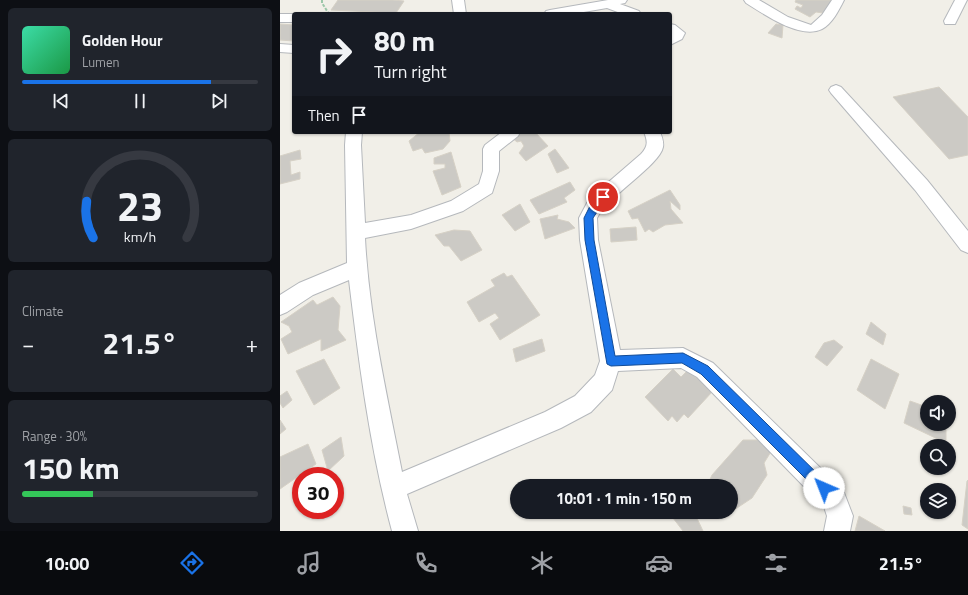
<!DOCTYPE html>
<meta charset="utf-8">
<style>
body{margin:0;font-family:"Titillium Web",sans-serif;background:#20242c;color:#f1f3f6;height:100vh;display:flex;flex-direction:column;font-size:15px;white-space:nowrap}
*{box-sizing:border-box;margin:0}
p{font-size:13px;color:#9ea1a6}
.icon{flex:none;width:22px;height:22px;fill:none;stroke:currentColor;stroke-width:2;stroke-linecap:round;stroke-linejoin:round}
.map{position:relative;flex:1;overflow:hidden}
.panel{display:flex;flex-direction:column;gap:8px;padding:8px;background:#0d0f14;width:280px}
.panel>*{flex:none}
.hud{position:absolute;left:12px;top:12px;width:380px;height:122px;border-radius:4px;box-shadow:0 1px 3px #0004;background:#171b24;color:#f1f3f6;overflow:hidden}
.controls{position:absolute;left:640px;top:395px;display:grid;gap:8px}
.controls a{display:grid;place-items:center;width:36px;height:36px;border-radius:50%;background:#171b24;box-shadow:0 1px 3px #0004;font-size:20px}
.speed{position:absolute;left:12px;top:467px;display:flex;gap:8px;font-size:20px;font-weight:700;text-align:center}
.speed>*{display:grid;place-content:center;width:52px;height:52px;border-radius:50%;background:#171b24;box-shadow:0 1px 3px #0004;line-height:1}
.speed .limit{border:6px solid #d22;background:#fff;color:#111}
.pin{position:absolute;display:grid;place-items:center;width:34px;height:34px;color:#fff;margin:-17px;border:2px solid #fff;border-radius:50%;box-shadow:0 1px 4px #0007}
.me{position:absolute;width:44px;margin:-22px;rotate:316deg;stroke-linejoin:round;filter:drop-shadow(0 0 3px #0008)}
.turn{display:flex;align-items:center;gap:14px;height:84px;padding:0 16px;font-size:18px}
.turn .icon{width:52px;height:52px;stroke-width:2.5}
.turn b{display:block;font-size:28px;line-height:34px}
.then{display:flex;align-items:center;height:38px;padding:0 16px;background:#0003;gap:8px;font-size:15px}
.big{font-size:30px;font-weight:700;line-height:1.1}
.panel .widget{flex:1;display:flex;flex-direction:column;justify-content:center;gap:6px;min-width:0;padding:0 14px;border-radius:6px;background:#20242c}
.panel .dial{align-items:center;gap:0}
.dial svg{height:104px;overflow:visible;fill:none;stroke:#363941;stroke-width:7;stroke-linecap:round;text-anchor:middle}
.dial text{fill:#f1f3f6;stroke:none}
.song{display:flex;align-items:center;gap:12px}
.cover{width:48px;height:48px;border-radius:6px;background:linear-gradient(135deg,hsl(160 70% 55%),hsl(140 70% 35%))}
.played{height:4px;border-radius:2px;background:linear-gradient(90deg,#1a73e8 80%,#363941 80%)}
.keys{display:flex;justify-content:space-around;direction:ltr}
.heat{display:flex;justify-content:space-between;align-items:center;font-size:22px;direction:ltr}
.charge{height:6px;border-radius:3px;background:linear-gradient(90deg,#34c759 30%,#363941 0)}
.trip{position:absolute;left:230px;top:479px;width:228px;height:40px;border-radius:20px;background:#171b24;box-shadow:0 1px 3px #0004;font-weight:700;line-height:40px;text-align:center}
.tab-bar{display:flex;height:64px;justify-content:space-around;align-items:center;background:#090b0e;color:#9ea1a6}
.tab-bar .icon{width:28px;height:28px}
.tab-bar .active{color:#1a73e8}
.tab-bar b{font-size:18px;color:#f1f3f6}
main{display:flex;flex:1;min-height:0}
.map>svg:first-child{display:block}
</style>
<main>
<section class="panel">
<div class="widget">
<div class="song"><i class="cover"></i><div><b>Golden Hour</b><p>Lumen</p></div></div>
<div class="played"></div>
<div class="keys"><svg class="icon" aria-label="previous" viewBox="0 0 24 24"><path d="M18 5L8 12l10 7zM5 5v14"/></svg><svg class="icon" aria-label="pause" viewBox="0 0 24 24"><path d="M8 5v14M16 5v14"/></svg><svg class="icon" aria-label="next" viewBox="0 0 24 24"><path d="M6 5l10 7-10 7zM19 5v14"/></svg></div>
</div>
<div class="widget dial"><svg viewBox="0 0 100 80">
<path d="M14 69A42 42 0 1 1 86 69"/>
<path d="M14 69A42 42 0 0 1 9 41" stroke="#1a73e8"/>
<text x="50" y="56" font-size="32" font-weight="700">23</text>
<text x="50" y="72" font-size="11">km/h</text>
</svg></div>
<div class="widget"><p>Climate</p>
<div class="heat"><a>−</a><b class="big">21.5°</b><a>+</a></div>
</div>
<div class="widget"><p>Range · 30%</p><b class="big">150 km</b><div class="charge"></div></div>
</section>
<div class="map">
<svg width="688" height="531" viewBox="0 0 688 531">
<rect width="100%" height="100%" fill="#f1efe8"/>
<!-- building -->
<g fill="#cccac5" stroke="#d6d1c6">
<polygon points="58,0 113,0 124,1 116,13 51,10"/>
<polygon points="516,0 551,0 552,1 550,5 543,13 536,12 530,17 515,9 517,6 521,8 523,5 515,2"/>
<polygon points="0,24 14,25 14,41 0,40"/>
<polygon points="496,24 503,25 502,38 488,33"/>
<polygon points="659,87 688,117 688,155 669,159 613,97"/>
<polygon points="140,132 169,132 170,141 163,149 145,153 142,148 133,151 129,141"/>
<polygon points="240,132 255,132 268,146 246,161 239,153 244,146 241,141 237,142 231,137"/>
<polygon points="275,149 289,168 277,173 268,154"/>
<polygon points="20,150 21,159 10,161 11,175 20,172 20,179 0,184 0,156"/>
<polygon points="171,152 181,187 162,195 153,171 165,168 165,164 154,164 154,158"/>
<polygon points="290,182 295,190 284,198 287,202 259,214 250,200"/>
<polygon points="390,190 400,205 400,210 390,201 391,209 403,223 385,225 373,232 369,229 365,232 358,218 352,219 348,211"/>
<polygon points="240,204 250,222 235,231 222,215"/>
<polygon points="278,215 277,219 289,222 295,228 265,239 260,219"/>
<polygon points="356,227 357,240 331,242 330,229"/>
<polygon points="174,230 190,231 202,250 181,261 169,246 164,246 155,235"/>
<polygon points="224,273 227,277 232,275 260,315 220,340 210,324 219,318 215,313 199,322 187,302 215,286 211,280"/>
<polygon points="53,297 60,306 58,330 66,340 41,351 41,339 8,354 1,339 12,332 9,326 1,322 33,300 37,305"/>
<polygon points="591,322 606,334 603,345 586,334"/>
<polygon points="262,339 265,351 236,362 233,349"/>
<polygon points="554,340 563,347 547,366 535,357 544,343"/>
<polygon points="44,359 60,388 34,405 16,371"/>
<polygon points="591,359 619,374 605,409 577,390"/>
<polygon points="393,369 401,377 408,370 432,392 408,418 404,414 397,422 392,416 388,421 365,397"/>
<polygon points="7,391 12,400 3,408 0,403 0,396"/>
<polygon points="630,401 647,407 647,424 666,424 666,443 624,423"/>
<polygon points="0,420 6,429 0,434"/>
<polygon points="61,437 64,456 48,471 42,450"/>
<polygon points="463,440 479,440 492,450 484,463 487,475 472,498 451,512 451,486 427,486 432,475"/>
<polygon points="28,444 36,464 0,489 0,457"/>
<polygon points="688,480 688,529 682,525 687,481"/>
<polygon points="623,506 631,508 632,515 624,514"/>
<polygon points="398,512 414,512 423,531 403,531 393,518"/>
<polygon points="433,512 451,512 438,518"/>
<polygon points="579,516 605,531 575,531"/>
</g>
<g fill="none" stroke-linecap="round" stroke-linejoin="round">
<defs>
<g id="minor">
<polygon points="172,0 184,0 186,14 174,14"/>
<polygon points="328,0 347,0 345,3 340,4 359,11 361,14 343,14 327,8 292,14 264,14 266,11 270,10"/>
<path d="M 464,0 L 479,0 L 508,17 L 531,25 L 542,15 L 552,0 L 564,0 C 559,10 552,24 542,29 C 520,40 484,14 466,3 Z"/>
<polygon points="675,0 687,0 675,24 665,24 664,21"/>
<rect x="0" y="14" width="14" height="8"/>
<polygon points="390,24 395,25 405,33 402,39 390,45"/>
<polygon points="0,44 14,45 14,53 0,52"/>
<polygon points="556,85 561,87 647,180 688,231 688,253 681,250 635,190 551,93 549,90 551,87"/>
<path d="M 66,132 L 82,132 L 81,145 L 85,223 L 131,215 L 171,201 L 199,184 L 203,171 L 203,149 L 205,145 L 222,132 L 240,132 L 238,136 L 219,151 L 219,171 L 212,193 L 183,211 L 131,229 L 85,238 C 89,317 107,395 122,472 L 265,412 L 295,396 L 315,375 L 320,361 L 300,240 L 299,218 L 307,203 L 317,192 L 361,154 C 368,146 368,142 364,132 L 380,132 C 382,137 384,142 383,147 C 380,165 328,196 317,218 L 318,240 L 340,350 L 403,348 L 433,363 L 563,490 L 573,516 L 570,531 L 544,531 L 547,516 L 544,507 L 417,377 L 401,368 L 338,371 L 332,390 L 311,412 L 281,428 L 127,494 L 138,531 L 112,531 C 90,449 79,364 69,280 L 33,295 L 7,312 L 0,315 L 0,295 L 19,283 L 67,263 L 65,145 Z"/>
</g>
</defs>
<!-- minor casing -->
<use href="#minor" stroke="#b5b8bc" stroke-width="2"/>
<!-- path -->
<polyline stroke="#9cc7a9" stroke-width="2" stroke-dasharray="3 1.5" stroke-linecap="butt" points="42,0 42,3 49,14"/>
<!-- minor -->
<use href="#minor" fill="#fff" fill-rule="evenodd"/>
</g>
<!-- route -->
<polygon fill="#1a73e8" stroke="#114b97" points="323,194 327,197 313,218 314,240 335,356 403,353 428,366 548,484 550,488 548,493 544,494 540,493 421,374 402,363 331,366 327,364 305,240 304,218 310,206 320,195"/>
</svg>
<div class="controls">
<a><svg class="icon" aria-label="sound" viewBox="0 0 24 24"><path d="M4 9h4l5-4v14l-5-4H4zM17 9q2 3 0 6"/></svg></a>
<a><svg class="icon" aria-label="search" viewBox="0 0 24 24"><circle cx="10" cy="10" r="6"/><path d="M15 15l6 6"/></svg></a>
<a><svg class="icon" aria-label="layers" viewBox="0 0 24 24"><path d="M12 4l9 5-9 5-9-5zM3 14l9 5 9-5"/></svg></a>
</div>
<div class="speed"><div class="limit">30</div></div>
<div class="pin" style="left:323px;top:197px;background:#d93025"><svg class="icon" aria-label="arrive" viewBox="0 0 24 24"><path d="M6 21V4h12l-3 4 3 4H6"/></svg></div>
<svg class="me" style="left:544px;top:488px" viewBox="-20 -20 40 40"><circle r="19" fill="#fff"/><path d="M0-13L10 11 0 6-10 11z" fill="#1a73e8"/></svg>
<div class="trip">10:01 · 1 min · 150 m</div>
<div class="hud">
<div class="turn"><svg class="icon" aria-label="right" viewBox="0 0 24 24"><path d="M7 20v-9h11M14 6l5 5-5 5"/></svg><div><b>80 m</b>Turn right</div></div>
<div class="then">Then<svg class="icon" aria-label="arrive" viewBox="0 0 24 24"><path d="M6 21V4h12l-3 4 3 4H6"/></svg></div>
</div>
</div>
</main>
<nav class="tab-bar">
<b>10:00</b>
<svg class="icon active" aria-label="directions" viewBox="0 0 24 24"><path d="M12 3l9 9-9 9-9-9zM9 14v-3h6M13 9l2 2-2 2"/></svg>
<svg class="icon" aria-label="music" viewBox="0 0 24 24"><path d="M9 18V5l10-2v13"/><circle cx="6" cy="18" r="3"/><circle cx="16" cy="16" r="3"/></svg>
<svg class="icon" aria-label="phone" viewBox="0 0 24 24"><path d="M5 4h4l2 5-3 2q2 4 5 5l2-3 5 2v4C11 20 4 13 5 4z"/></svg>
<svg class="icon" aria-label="climate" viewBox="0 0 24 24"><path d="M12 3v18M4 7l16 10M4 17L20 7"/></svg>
<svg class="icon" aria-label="car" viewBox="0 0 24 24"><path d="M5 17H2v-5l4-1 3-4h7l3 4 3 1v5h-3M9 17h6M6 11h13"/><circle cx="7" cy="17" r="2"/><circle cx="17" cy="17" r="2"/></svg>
<svg class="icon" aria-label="filters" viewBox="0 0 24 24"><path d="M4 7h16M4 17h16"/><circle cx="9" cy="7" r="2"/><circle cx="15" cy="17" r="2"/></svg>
<b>21.5°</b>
</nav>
